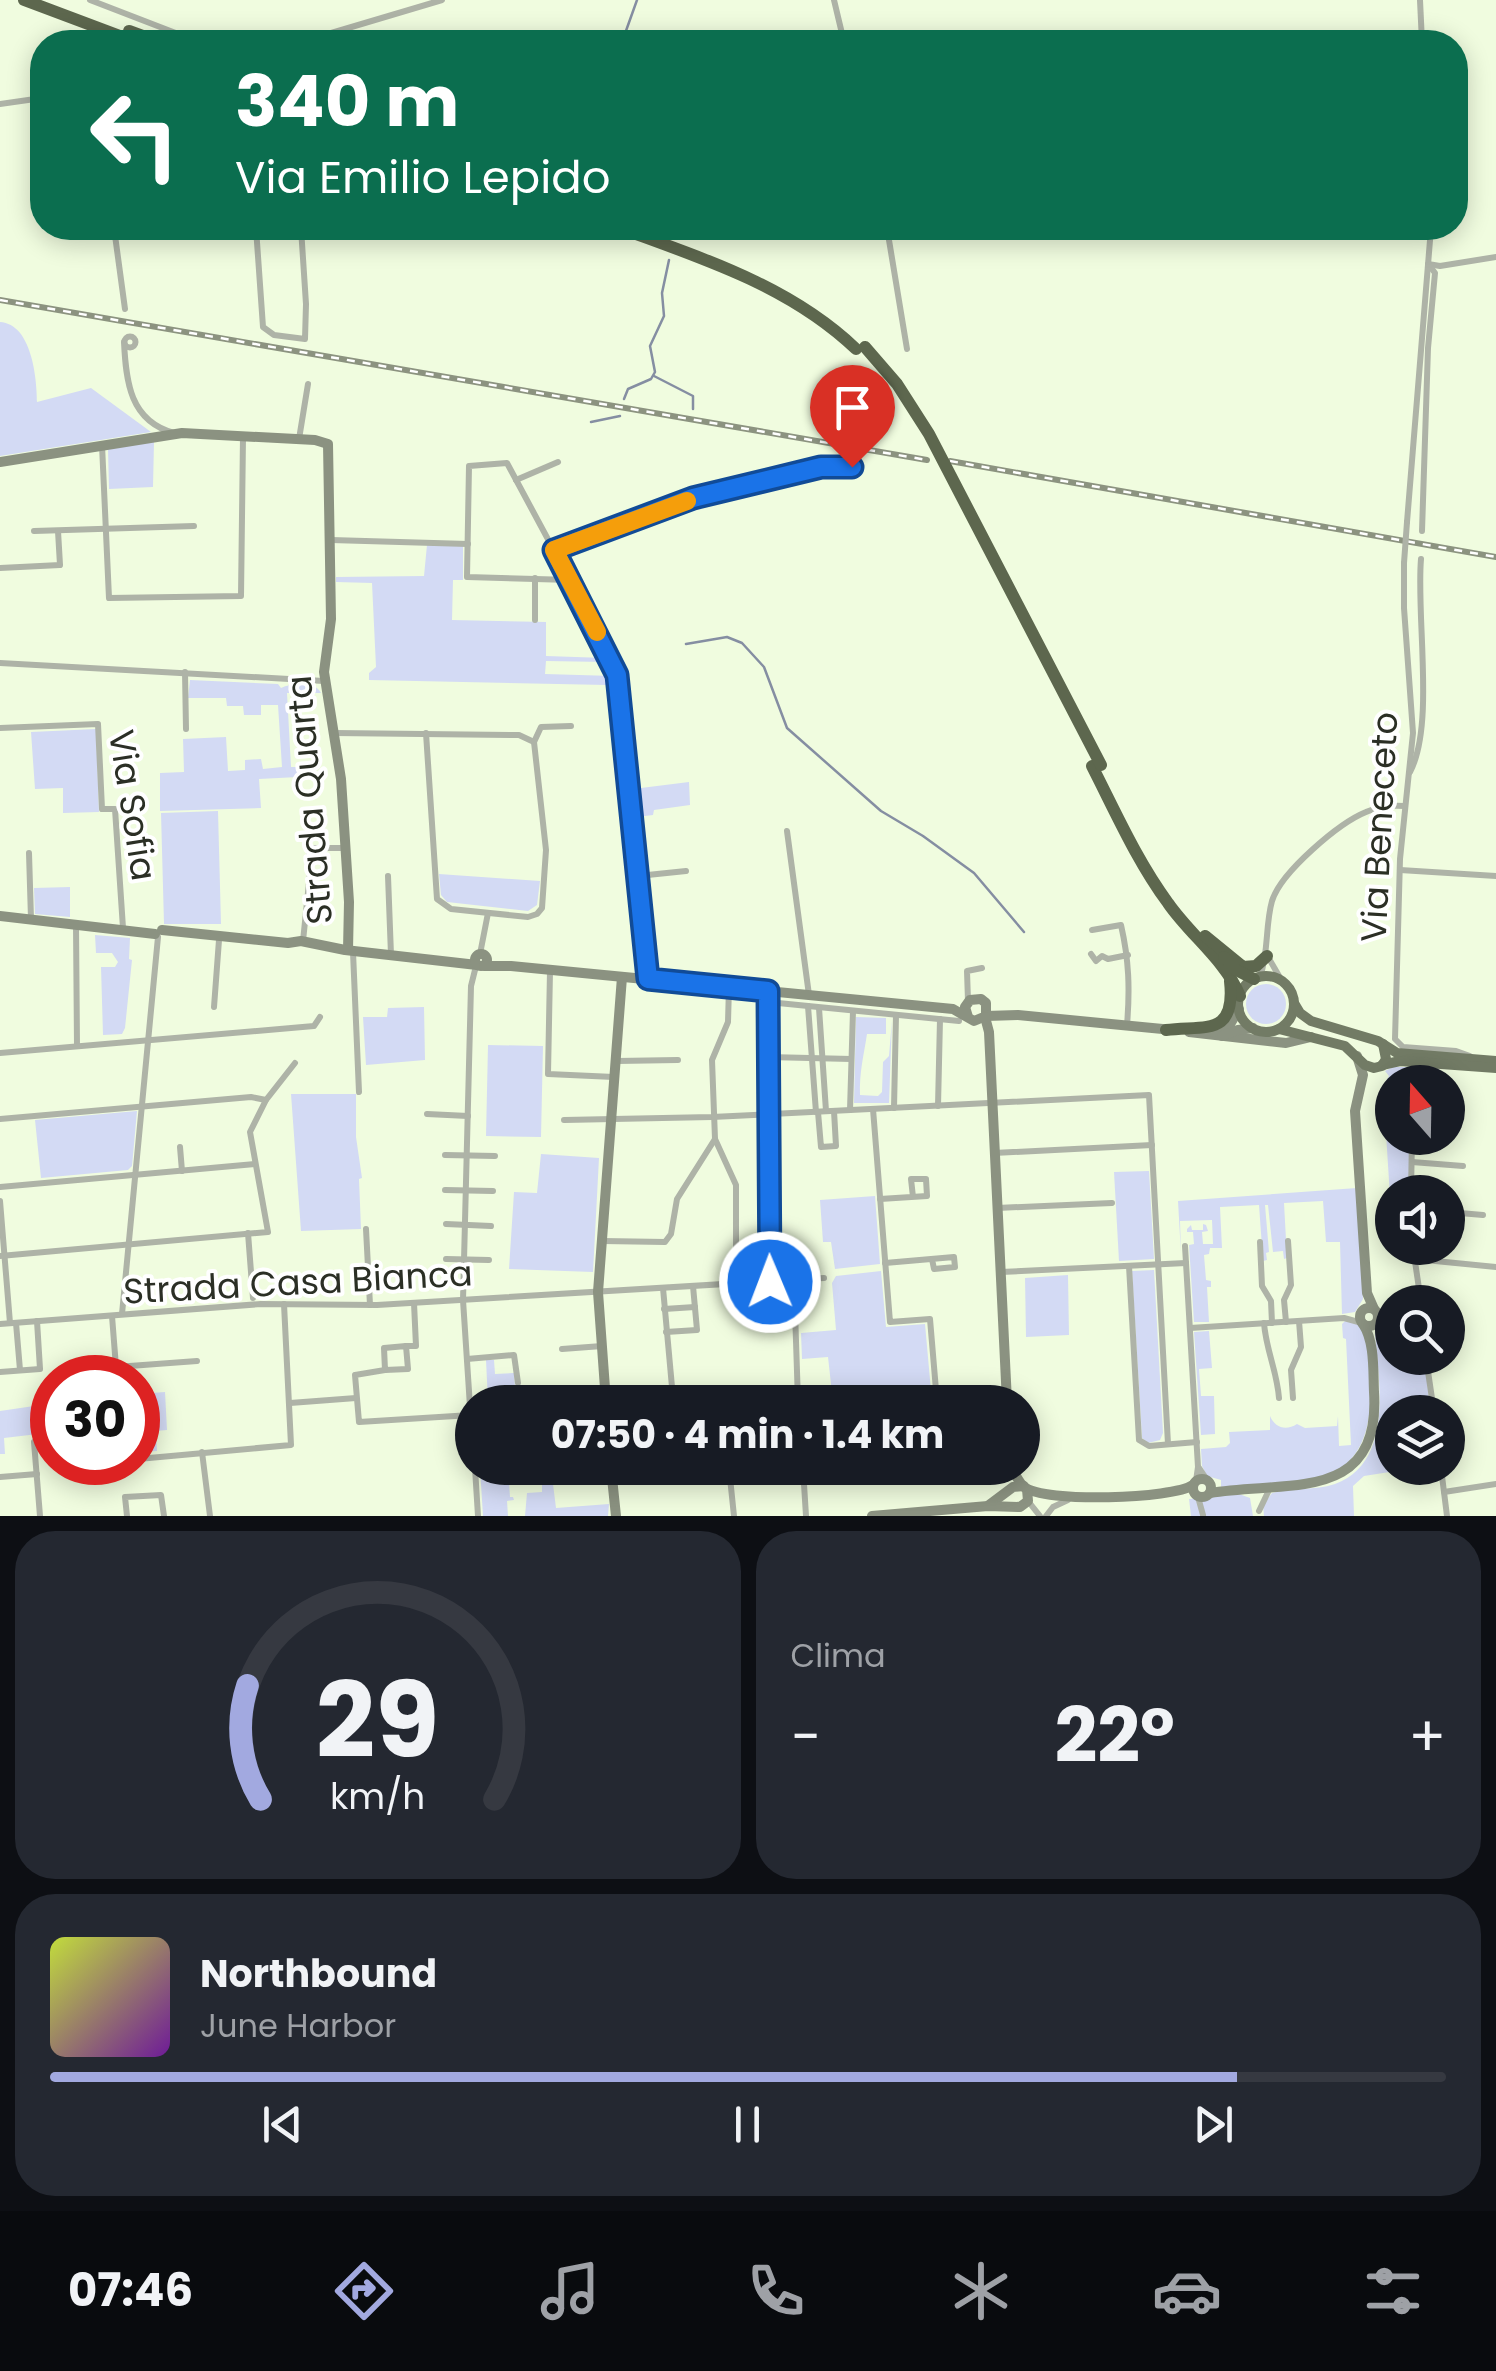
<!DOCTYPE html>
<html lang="it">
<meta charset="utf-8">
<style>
body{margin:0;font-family:Poppins,sans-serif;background:#242831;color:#f1f3f6;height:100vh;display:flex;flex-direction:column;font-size:38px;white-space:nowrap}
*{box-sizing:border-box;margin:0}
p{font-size:32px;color:#9ea1a6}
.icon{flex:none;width:55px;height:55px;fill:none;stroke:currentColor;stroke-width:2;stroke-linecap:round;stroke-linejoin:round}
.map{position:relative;height:1516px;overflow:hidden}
.drawer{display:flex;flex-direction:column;gap:15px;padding:15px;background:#0d0f14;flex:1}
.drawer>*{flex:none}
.guide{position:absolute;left:30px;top:30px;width:1438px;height:210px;border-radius:40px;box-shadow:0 5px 25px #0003;background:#0b6e4f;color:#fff;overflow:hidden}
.needle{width:65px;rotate:340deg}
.controls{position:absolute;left:1375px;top:1065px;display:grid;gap:20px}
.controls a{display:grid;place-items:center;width:90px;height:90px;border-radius:50%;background:#171b24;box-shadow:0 5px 25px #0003;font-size:50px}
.speed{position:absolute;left:30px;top:1355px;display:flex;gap:20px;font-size:50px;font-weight:700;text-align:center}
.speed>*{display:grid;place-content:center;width:130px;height:130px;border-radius:50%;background:#171b24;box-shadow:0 5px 25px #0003;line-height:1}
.speed .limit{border:15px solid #d22;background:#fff;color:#111}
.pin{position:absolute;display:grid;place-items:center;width:85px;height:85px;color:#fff;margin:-102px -42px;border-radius:50% 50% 50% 0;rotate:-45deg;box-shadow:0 0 10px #0007}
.pin .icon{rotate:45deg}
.me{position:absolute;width:110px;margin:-55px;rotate:359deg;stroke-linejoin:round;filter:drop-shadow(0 0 8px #0008)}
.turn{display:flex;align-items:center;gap:35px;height:210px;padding:0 40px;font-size:45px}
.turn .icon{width:130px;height:130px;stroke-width:2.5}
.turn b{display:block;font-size:70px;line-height:85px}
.big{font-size:75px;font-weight:700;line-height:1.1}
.drawer .widget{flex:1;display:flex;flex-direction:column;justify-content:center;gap:15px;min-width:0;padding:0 35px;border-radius:40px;background:#242831}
.drawer .dial{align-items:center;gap:0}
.dial svg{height:260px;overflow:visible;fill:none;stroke:#363941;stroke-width:7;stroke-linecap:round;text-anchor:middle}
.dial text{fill:#f1f3f6;stroke:none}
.song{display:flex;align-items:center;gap:30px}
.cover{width:120px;height:120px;border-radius:15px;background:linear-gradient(135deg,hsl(70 70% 55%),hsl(280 70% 35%))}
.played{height:10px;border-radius:5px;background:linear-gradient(90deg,#a2a9e0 85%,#363941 85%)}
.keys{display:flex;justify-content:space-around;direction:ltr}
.heat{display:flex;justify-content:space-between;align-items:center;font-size:55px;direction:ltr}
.drawer .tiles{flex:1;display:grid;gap:15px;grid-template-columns:1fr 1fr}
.widget:last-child{grid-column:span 2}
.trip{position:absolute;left:455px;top:1385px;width:585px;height:100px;border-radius:50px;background:#171b24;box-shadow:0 5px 25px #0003;font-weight:700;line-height:100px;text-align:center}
.menu{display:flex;height:160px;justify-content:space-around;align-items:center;background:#090b0e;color:#9ea1a6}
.menu .icon{width:70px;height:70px}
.menu .on{color:#a2a9e0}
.menu b{font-size:45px;color:#f1f3f6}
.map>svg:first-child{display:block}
</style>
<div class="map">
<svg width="1496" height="1516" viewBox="0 0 1496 1516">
<rect width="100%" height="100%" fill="#f0fcdf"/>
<!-- green -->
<g fill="#d3daf4">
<path d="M 0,322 C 32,324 37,379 37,402 L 91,388 L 151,432 L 0,456 Z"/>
<polygon points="154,442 153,487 109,489 108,449"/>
<polygon points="427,545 463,546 463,580 453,580 452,620 546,622 546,656 605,658 605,662 546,661 545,674 613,676 616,693 607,685 369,680 369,673 376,667 372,583 336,582 336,577 424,576"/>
<path d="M 190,680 L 278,684 L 281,688 C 291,683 315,680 321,693 L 287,693 L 291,767 L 298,767 L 298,777 L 259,779 L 261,808 L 160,811 L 160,773 L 184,772 L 183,739 L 226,737 L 228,771 L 245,770 L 245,760 L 261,759 L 263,769 L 282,767 L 278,705 L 261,705 L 261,715 L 244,715 L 243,706 L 227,706 L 226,698 L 188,698 Z"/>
<polygon points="96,729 99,812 63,813 63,788 35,789 31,732"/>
<polygon points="689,782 690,805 654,810 653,815 637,817 633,789"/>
<polygon points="218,811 221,924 164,924 161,813"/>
<polygon points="439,874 540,881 537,905 528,911 447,902 441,895"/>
<polygon points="70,887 70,917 35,914 34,888"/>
<polygon points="95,935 130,938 129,959 132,960 125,1028 122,1034 103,1035 101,967 115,967 118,962 112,953 96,953"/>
<circle cx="1266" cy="1004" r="20"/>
<polygon points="424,1007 425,1060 366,1065 363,1017 387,1017 388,1008"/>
<path d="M 856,1017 L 886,1018 L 886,1034 L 867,1034 C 864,1054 859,1073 860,1095 L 878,1096 L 882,1092 L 883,1062 L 889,1056 L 892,1020 L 889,1103 L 854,1103 Z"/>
<polygon points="488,1045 543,1046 541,1137 486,1136"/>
<polygon points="1393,1067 1409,1067 1409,1078 1392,1082 1392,1138 1410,1138 1409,1192 1392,1192 1392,1228 1383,1086 1389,1076 1385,1071"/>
<polygon points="291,1094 356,1094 356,1137 362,1178 359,1179 361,1229 301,1231"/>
<polygon points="137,1111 132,1166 128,1170 41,1178 35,1120"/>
<polygon points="541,1154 599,1158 593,1272 509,1269 514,1192 537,1193"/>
<polygon points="1149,1171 1154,1259 1119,1261 1114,1172"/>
<polygon points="1357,1188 1363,1299 1355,1312 1342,1314 1340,1242 1326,1242 1323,1201 1284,1203 1287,1258 1284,1259 1283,1251 1273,1252 1268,1205 1265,1205 1269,1252 1266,1253 1267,1260 1263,1261 1259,1205 1220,1207 1222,1248 1210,1248 1209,1254 1204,1255 1206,1280 1211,1281 1211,1287 1207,1287 1209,1322 1194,1322 1189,1245 1194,1244 1193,1232 1187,1232 1187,1229 1191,1225 1192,1230 1203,1230 1203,1224 1206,1225 1208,1231 1202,1232 1203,1244 1213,1244 1212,1220 1180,1221 1181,1254 1178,1201"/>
<polygon points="875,1196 880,1264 835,1269 831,1242 823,1242 820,1200"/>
<polygon points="1154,1270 1163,1433 1160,1440 1148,1443 1142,1438 1132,1271"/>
<polygon points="881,1271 886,1327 925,1324 932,1402 833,1402 828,1357 802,1359 801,1333 836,1330 832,1283 836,1276"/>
<polygon points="1068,1275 1069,1335 1026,1337 1025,1278"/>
<path d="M 1392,1320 L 1392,1358 L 1425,1358 L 1430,1412 L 1392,1412 L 1392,1468 L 1415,1468 L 1364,1476 L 1353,1486 L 1354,1516 L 1264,1516 L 1263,1505 L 1272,1493 C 1292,1487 1314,1491 1335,1484 C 1394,1462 1379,1382 1375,1334 L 1382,1323 Z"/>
<path d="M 1345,1321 L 1359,1324 L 1366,1332 C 1370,1384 1384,1454 1324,1477 C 1302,1486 1247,1485 1221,1487 L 1221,1480 L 1207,1476 L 1202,1466 L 1201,1449 L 1226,1447 L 1230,1443 L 1229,1432 L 1270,1430 L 1270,1416 C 1275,1428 1286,1431 1297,1424 L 1305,1428 L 1337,1426 L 1338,1416 L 1339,1446 L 1351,1445 L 1346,1339 L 1343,1338 L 1342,1324 Z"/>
<polygon points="1209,1331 1212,1368 1199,1369 1201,1396 1214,1396 1215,1434 1201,1435 1194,1332"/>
<polygon points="486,1360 494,1360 495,1374 514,1373 515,1386 552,1386 554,1402 488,1402"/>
<polygon points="165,1392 167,1430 156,1431 157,1451 138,1452 138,1394"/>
<polygon points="34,1406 38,1434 4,1438 5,1454 0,1454 0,1411"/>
<polygon points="480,1468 501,1468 499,1472 503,1473 504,1483 509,1483 510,1497 513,1497 514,1500 507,1501 508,1516 483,1516"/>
<polygon points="542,1484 553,1484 556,1508 609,1504 608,1516 525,1516 527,1493 542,1492"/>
<polygon points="1239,1494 1250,1498 1253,1516 1191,1516 1189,1499"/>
</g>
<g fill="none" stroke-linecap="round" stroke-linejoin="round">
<!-- stream -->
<g stroke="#858ea2" stroke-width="2.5">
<polyline points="622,42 637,0"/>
<polyline points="654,376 693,396 693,409"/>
<polyline points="624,399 628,389 651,379 655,372 650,346 664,316 662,293 669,260"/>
<polyline points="591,422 620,416"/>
<polyline points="686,644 727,637 742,643 764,667 787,728 881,811 923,836 974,873 1024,932"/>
</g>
<!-- street -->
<g stroke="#aeb3a7" stroke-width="6">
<polyline points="90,0 199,42"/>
<polyline points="834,0 844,42"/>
<polyline points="1420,0 1422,42"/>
<polyline points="301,42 442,0"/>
<polyline points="0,104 42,98"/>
<polyline points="114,228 125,309"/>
<polyline points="256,228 263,327 274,335 305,339 306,304 301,228"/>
<polyline points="887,228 907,349"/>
<polyline points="1428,264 1440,266 1496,257"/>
<circle cx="130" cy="342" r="5.5"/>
<path d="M 124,342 C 126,382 130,421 174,433"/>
<polyline points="299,439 308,384"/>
<polyline points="102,445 109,598 241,596 243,437"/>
<polyline points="516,480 558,462"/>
<polyline points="1407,522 1431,228"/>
<polyline points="34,531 194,526"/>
<polyline points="1422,531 1428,348 1435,273 1429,265"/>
<polyline points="331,540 468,544"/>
<polyline points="554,550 693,499 821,467 852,467"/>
<polyline points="1404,563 1404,608 1413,733 1400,859 1395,1039 1403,1047 1456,1051 1470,1056"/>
<polyline points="0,568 60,565 58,531"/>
<polyline points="571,580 467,577 469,466 507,463 579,597 617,675 648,978"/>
<polyline points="535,620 535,578"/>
<polyline points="0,663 324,681"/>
<polyline points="185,672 186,729"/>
<polyline points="0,728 98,724 102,809 115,809 123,928"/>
<polyline points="334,733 519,735 534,742"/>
<polyline points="426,733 437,899 451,909 528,917 537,914 542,908 546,850 534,742"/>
<polyline points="534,742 541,727 571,726"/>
<path d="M 1410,772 C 1435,725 1416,617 1421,559"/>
<polyline points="787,831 809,995"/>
<polyline points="29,853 31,919"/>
<polyline points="1400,870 1496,876"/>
<polyline points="388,876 391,955"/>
<polyline points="638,876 686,871"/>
<polyline points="76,925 77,1046"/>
<path d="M 1092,930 L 1121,925 C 1129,960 1130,989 1127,1025"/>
<polyline points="303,941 310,873 309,848 346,848"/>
<polyline points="353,952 359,1092"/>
<polyline points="480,954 488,913"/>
<polyline points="1091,954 1096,961 1102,956 1108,959 1128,955"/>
<polyline points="1268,957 1282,981"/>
<polyline points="550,971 548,1074 614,1077"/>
<path d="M 1260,977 C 1269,952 1265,926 1272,901 C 1281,872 1339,823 1366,812 C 1379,806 1390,805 1404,806"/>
<polyline points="768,991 769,1282"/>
<polyline points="968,1001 967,971 982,968"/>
<polyline points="768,1002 959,1021"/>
<polyline points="808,1006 816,1112"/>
<polyline points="214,1007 219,940"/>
<polyline points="819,1008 826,1111"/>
<polyline points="0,1053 314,1026 320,1017"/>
<polyline points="768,1057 851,1059"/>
<polyline points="617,1061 678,1060"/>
<polyline points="1412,1082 1412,1070"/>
<polyline points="938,1106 940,1019"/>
<polyline points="894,1108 896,1015"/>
<polyline points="873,1109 890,1322 930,1319 937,1402"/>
<polyline points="850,1110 853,1011"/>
<polyline points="818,1112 821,1147 836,1146 834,1111"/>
<polyline points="427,1114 468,1116"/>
<polyline points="0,1119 251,1097 266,1100"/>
<polyline points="564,1120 712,1117 1149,1095 1168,1444"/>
<polyline points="715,1139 736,1185 736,1284"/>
<polyline points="180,1147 182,1171"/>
<polyline points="994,1153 1152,1145"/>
<polyline points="445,1155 495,1156"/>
<polyline points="1412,1162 1463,1166"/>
<polyline points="0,1187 255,1164"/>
<polyline points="445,1190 493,1191"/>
<polyline points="1411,1192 1412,1138"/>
<polyline points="880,1199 927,1196 926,1179 911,1179 913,1197"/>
<polyline points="0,1201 10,1323"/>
<polyline points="997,1208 1112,1203"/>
<polyline points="1448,1212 1483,1215"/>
<polyline points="446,1224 491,1226"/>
<polyline points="366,1229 370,1305"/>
<polyline points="248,1233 253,1298"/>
<polyline points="603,1241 665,1242 671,1234 677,1199 715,1139 712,1060 728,1022 729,987"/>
<polyline points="1260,1242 1262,1286 1271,1301 1272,1323"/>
<polyline points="1185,1246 1198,1467 1196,1481"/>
<polyline points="1413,1248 1421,1302"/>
<polyline points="0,1256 268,1232 250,1132 266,1100 295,1063"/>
<polyline points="446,1259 489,1260"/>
<polyline points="1415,1259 1496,1267"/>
<polyline points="885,1263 954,1257 955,1267 934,1269 932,1259"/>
<polyline points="1129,1266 1139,1440 1149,1446 1197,1442"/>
<polyline points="1001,1272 1186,1263"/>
<polyline points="794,1280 798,1402"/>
<polyline points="663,1288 673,1398"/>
<polyline points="664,1309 695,1307"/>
<polyline points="122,1314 158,937"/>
<polyline points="112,1316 116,1367 197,1361"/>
<polyline points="1286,1322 1284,1300 1291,1285 1288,1241"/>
<polyline points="16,1323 20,1370"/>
<path d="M 1264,1323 C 1266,1350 1277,1371 1279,1398"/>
<polyline points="1376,1323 1392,1315"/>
<polyline points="0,1324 261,1304 377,1305 824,1278"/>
<polyline points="1190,1328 1344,1318 1362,1323"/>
<polyline points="666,1332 697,1330 693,1286"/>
<polygon points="406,1346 408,1369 385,1370 384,1348"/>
<polyline points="406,1346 416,1346 414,1303"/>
<polyline points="562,1349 602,1346"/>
<polyline points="1426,1358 1434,1412"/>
<polyline points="467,1359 514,1355 518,1383"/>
<polyline points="385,1370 355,1375 359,1422 471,1415"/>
<polyline points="0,1372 40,1369 37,1321"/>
<polyline points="1293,1398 1291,1370 1301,1347 1299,1321"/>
<polyline points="622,1402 797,1388"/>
<polyline points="290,1403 356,1398"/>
<polyline points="472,1437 463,1300 471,986 476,966"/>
<polyline points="202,1452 210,1516"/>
<polyline points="138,1459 291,1445 284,1304"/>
<polyline points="475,1468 478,1516"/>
<polyline points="729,1468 734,1516"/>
<polyline points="803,1468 806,1516"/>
<polyline points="1199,1468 1207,1480"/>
<polyline points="1441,1468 1447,1516"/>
<polyline points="0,1477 37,1474"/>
<polyline points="1444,1492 1496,1484"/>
<polyline points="1198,1497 1203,1515"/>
<polyline points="1028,1501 1040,1516"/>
<polyline points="1259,1511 1269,1490"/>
<polyline points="40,1516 34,1442 52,1440"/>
<polyline points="127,1516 125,1497 161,1495 164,1516"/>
<polyline points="1046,1516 1053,1507 1068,1500"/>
</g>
<!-- secondary -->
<g stroke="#8b9281" stroke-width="10">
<polyline points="0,462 182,433 315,440 328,444 331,619 324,672 341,779 349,902 348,950"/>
<polyline points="0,916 155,934"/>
<polyline points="162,930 288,943 301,941 345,950 477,965"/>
<circle cx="481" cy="960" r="6"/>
<polyline points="484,966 511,966 953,1009 974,1021 986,1016 986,1003 981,999 970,1000 965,1007 968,1017"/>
<polyline points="986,1016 1018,1015 1173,1030"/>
<polyline points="985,1017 989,1032 1007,1402"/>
<polyline points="1189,1032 1286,1043 1311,1037"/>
<polyline points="1213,1032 1229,1026 1239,1009"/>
<polyline points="1222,1036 1238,1030 1253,1028"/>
<polyline points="1357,1056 1363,1075 1355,1111 1367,1293 1374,1309"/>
<circle cx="1369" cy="1317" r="9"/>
<polyline points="606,1402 598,1292 622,977"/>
<polyline points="611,1468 616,1516"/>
<path d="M 1011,1468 C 1015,1473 1019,1483 1024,1487 C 1045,1503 1172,1499 1193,1485"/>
<circle cx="1202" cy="1488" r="9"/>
<path d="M 1210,1493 C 1285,1480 1381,1505 1374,1392 C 1373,1371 1375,1342 1363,1324"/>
<polyline points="989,1505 1013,1487 1024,1486"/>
<polyline points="872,1516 988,1506 1020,1507 1028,1501 1027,1489"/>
</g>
<!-- primary -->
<g stroke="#727b65" stroke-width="10">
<circle cx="1266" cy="1004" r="28"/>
<polyline points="1294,1003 1300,1013 1311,1021 1378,1041 1397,1053 1496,1061"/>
<polyline points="1279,1029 1345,1046 1365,1065 1374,1068 1382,1066 1386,1059 1383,1044"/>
<polyline points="1382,1065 1400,1061 1496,1068"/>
</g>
<!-- highway -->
<g stroke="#5d674e" stroke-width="12">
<polyline points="24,0 136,42"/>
<polyline points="129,31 159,42"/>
<path d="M 620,228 C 704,259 790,286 856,349"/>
<path d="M 1092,766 C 1116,813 1137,861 1168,903 C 1190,935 1225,960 1240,996"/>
<polyline points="1205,936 1243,967 1256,966 1267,956"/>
<polyline points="1224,957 1236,970 1254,979"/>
<path d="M 1166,1030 C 1205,1025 1236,1037 1230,981"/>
</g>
<defs>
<g id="rail">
<polyline points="0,300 927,460"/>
<polyline points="950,461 1496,557"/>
</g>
</defs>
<!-- rail casing -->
<use href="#rail" stroke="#8c9380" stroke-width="6"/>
<!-- rail -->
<use href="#rail" stroke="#fff" stroke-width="2.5" stroke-dasharray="8" stroke-linecap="butt"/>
<!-- street-bridge -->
<polyline stroke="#aeb3a7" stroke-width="6" points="1404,563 1407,522"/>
<!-- highway-bridge -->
<polyline stroke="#5d674e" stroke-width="12" points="865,347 897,384 929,434 1101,765"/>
</g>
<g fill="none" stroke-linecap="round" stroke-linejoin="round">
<defs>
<polyline id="route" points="770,1282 768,991 648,979 617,675 554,550 693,498 821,467 852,467"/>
</defs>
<!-- route casing -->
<use href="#route" stroke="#114b97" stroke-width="25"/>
<!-- route -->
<use href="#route" stroke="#1a73e8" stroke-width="18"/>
<!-- slow -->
<polyline stroke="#f59e0b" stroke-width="18" points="597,632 554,550 687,501"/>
</g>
<g text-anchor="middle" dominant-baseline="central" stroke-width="8" stroke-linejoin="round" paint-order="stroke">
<!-- street labels -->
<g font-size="35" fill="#2b2f25" stroke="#fff">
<text transform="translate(309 800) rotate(-95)">Strada Quarta</text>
<text transform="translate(133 805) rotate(81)">Via Sofia</text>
<text transform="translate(1379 827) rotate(-87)">Via Beneceto</text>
<text transform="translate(298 1282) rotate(-3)">Strada Casa Bianca</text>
</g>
</g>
</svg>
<div class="controls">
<a><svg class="needle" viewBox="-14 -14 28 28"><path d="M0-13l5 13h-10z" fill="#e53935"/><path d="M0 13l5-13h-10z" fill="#9ea1a6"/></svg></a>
<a><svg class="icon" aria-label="sound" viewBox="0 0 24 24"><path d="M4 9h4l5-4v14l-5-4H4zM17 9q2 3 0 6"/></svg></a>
<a><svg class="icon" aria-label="search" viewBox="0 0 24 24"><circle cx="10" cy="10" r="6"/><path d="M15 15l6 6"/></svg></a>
<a><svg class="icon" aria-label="layers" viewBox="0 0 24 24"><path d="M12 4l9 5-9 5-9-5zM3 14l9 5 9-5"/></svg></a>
</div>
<div class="speed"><div class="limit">30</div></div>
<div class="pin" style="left:852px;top:467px;background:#d93025"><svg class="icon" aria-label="arrive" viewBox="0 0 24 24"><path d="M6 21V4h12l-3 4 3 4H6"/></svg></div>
<svg class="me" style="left:770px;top:1282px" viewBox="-20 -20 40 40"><circle r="17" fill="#1a73e8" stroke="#fff" stroke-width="3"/><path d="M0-11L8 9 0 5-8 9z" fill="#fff"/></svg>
<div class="trip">07:50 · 4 min · 1.4 km</div>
<div class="guide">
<div class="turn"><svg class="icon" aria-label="left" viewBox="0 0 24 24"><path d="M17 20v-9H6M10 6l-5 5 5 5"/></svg><div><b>340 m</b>Via Emilio Lepido</div></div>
</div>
</div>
<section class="drawer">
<div class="tiles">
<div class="widget dial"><svg viewBox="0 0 100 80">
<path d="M14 69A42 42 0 1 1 86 69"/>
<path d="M14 69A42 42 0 0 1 10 34" stroke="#a2a9e0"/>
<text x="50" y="56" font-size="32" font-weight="700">29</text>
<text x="50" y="72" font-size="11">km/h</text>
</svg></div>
<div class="widget"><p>Clima</p>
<div class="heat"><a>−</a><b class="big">22°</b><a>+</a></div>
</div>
<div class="widget">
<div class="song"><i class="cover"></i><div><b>Northbound</b><p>June Harbor</p></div></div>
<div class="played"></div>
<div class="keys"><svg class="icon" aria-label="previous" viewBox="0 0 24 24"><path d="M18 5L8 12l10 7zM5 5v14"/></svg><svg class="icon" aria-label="pause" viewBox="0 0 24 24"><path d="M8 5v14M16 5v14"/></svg><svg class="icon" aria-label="next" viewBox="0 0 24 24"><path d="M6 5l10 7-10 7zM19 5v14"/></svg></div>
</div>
</div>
</section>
<nav class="menu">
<b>07:46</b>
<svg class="icon on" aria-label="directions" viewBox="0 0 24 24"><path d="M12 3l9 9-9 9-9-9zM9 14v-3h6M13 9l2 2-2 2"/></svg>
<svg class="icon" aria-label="music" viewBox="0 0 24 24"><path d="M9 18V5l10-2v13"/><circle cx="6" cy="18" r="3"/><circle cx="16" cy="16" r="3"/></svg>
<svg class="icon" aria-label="phone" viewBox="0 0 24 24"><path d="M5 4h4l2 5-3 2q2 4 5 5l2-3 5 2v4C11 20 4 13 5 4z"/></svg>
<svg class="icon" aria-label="climate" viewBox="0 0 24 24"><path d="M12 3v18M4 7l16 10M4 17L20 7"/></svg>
<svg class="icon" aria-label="car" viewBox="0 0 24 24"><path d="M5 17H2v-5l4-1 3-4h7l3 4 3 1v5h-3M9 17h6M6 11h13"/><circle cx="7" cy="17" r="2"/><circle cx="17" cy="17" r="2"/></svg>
<svg class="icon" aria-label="filters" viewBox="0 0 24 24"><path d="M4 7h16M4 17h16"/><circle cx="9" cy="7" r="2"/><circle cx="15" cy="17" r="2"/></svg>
</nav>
